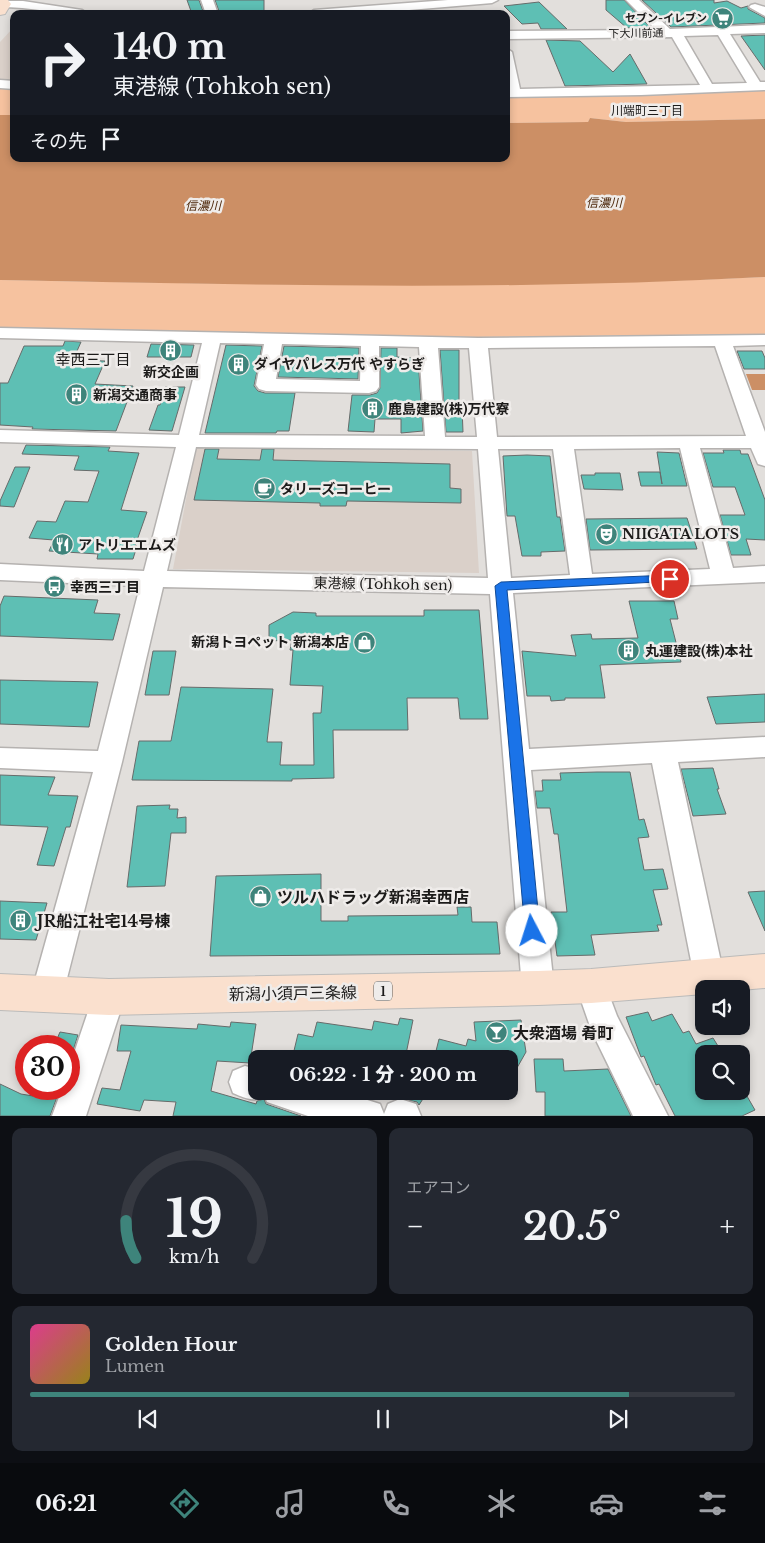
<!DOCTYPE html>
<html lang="ja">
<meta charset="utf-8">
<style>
body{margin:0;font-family:"Libre Baskerville","Noto Sans JP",serif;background:#242831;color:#f1f3f6;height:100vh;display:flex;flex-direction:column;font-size:19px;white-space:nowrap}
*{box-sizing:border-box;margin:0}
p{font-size:16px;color:#9ea1a6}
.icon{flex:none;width:28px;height:28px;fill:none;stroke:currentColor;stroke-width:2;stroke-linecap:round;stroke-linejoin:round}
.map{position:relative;height:1116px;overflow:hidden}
.drawer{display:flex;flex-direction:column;gap:12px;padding:12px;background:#0d0f14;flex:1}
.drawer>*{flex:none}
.guide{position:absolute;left:10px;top:10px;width:500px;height:152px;border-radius:10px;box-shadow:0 2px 8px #0003;background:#171b24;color:#f1f3f6;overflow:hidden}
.fabs{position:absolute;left:695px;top:980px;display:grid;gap:10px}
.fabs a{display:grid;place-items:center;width:55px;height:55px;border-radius:10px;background:#171b24;box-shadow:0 2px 8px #0003;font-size:25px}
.speed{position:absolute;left:15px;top:1035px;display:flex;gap:10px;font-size:25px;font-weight:700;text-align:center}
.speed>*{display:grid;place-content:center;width:65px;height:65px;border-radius:50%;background:#171b24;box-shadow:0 2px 8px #0003;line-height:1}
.speed .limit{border:8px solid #d22;background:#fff;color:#111}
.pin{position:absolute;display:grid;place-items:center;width:42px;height:42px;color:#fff;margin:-21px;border:2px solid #fff;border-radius:50%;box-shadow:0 1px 5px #0007}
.me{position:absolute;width:55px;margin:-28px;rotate:355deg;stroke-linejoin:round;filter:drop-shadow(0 0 4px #0008)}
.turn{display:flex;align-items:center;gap:18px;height:105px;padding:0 20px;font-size:22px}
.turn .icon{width:65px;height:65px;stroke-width:2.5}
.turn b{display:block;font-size:35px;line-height:42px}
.then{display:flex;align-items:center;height:48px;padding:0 20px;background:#0003;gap:10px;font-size:19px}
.big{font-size:38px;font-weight:800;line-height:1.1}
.drawer .card{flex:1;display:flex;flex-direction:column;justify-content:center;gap:8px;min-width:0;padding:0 18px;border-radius:10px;background:#242831}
.drawer .dial{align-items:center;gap:0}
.dial svg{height:130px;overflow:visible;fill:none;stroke:#363941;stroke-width:7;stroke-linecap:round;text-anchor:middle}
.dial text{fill:#f1f3f6;stroke:none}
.song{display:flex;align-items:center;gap:15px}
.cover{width:60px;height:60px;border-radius:8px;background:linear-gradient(135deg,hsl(330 70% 55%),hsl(50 70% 35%))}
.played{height:5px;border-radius:2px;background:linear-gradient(90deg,#3e847b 85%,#363941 85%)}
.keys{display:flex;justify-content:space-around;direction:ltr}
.heat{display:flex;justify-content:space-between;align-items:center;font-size:28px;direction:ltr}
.drawer .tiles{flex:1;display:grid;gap:12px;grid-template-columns:1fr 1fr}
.card:last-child{grid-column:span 2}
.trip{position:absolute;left:248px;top:1050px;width:270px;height:50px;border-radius:10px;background:#171b24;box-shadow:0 2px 8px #0003;font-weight:800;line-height:50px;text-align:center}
.dock{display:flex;height:80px;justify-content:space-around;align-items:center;background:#090b0e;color:#9ea1a6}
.dock .icon{width:35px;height:35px}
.dock .active{color:#3e847b}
.dock b{font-size:22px;color:#f1f3f6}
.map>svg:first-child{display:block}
</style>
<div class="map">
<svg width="765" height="1116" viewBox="0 0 765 1116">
<rect width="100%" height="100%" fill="#e2dfdc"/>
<!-- built -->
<g fill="#dad0c9">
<polygon points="14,27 14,82 0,81 0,42"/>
<polygon points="196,446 472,451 479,573 173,569"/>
</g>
<!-- green -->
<g fill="#f6c29f">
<polygon points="0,88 14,89 14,115 0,115"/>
<polygon points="765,89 765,119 626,122 590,118 588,122 506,123 506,97 643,96"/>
<path d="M 765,277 L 765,334 L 474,337 L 0,330 L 0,280 C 255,285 510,289 765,277 Z"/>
</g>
<!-- water -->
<g fill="#cc8f65">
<path d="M 0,115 L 14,115 L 14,159 L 506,159 L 506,123 L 588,122 L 590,118 L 626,122 L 765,119 L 765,277 C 511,291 255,285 0,280 Z"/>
<polygon points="746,374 765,374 765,390 752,390"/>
</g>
<!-- building -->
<g fill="#5ebfb4" stroke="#676b6a">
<polygon points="187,0 199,0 204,14 192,14"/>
<polygon points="215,0 264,0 264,11 220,14"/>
<polygon points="606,0 624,0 650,27 627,28 606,10"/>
<polygon points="642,0 714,0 714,3 727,1 741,8 748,6 748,9 765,18 765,23 671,27"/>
<polygon points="539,2 567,29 541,29 538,23 522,24 504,6"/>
<polygon points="765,35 765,70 741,36"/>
<polygon points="546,40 580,41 613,72 630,54 647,84 565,86"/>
<polygon points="65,341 81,342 73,360 105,361 95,384 133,386 116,431 32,429 33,427 0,425 0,383 8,383 24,346 63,346"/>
<polygon points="151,344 194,345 191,357 147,357"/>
<polygon points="226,345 262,346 254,386 258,391 265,393 295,393 289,431 277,431 276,433 205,433"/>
<polygon points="284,346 359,348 358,379 278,377"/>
<polygon points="381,348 397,348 397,357 418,358 423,431 401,433 401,419 375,419 374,432 348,431 352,395 370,395 377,393 380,388"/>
<polygon points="440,350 459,350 459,407 462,407 463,432 446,432"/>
<polygon points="737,351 762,351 765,358 765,369 744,369"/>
<polygon points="165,387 185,387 172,431 149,430 158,405 160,405"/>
<polygon points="26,445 110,447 108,451 139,453 121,510 147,512 135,546 137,546 133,559 97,559 98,554 49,551 54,540 29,538 37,521 56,522 65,501 88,502 99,471 74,470 79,456 22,454"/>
<polygon points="205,449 219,449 217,459 260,460 262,449 274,449 273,460 450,464 450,488 461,489 461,503 347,501 346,506 320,506 320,503 194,500"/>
<polygon points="723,450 740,450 741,454 748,454 765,500 765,540 746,539 751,555 731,555 720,515 745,515 735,487 713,487 703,453 724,453"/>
<polygon points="657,452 679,453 687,486 641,486 638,472 660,472 662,484"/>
<polygon points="527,455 550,456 557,517 560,517 565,551 541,552 541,556 522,556 515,516 507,516 503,456"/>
<polygon points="15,467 30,467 14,507 0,506 0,501"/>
<polygon points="595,473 620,473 623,490 584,489 581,475 595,475"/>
<polygon points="687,518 697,549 590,550 586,519"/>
<polygon points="4,596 98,600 94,613 120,614 113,640 0,636 0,606"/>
<polygon points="629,601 674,601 678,619 670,619 681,662 600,665 605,698 565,698 565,700 551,701 550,696 527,696 522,651 576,656 571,635 591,634 592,639 638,638"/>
<polygon points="424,610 479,610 488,719 460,719 458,698 407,698 408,730 333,730 334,778 292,779 292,781 132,780 139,741 171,741 181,687 273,689 267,742 282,742 280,765 314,765 313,713 321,713 323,686 290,685 293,650 290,650 292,640 269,641 269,625 293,612 316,613 316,616 424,616"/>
<polygon points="153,651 176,651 169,695 145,695"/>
<polygon points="0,680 98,682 89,727 0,724"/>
<polygon points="765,694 765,722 716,724 707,697"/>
<polygon points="713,768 719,789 717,789 726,814 693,816 681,769"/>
<polygon points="597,772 630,772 639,820 644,819 649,837 638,838 644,870 663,869 668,889 653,890 662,925 657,925 659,931 591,935 595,955 557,956 551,912 567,912 558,834 554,834 550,808 537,808 535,791 543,791 542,780 561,780 560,773"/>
<polygon points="0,775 55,777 48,795 78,796 70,827 66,827 54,866 37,865 48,827 0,825"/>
<polygon points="170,805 169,809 178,809 177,818 186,817 186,833 171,833 165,886 127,887 137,806"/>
<polygon points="321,874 321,921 348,921 348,916 458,915 457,907 471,907 472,922 497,922 500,954 210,956 216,876"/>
<polygon points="765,891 765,931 748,892"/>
<polygon points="0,901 47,903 36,940 0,939"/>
<polygon points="648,1012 652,1021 672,1014 683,1033 689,1031 696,1044 713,1038 723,1054 704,1054 704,1091 744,1091 755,1110 742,1116 675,1116 659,1084 656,1085 644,1056 641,1057 626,1017"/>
<polygon points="400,1018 413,1020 405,1059 292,1059 298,1034 313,1037 317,1022 372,1030 374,1021 398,1025"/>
<polygon points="521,1020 526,1052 509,1082 509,1059 434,1059 439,1039 466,1046 468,1039 476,1041 474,1022"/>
<polygon points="231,1022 256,1024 250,1063 217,1061 211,1091 256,1104 257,1101 264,1099 266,1104 301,1116 173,1116 176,1102 144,1100 140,1111 97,1104 102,1088 120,1090 131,1051 117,1051 121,1025 197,1029 198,1024 230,1027"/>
<polygon points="60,1032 78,1035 69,1063 69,1046 54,1046"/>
<polygon points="534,1059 563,1059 564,1071 608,1069 631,1116 545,1116 545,1092 536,1092"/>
<polygon points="0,1084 21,1094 33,1096 36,1089 60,1089 50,1116 0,1116"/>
<polygon points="388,1091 428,1091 419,1105 417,1102 398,1098"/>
</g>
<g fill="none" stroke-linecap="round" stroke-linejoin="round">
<defs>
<g id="minor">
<polygon points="201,0 213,0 218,14 206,14"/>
<polygon points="448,0 498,0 492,3 362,14 308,14 314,10"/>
<path d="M 626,0 L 639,0 L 670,29 L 765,25 L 765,33 L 730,34 L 760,82 L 765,82 L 765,90 L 641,95 L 506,97 L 506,48 L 512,52 L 520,89 L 700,85 L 672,37 L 506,39 L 506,31 L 656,30 ZM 718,35 L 747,83 L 712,84 L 684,36 Z"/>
<path d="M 0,1 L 23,1 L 82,10 L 88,14 C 58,14 30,7 0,7 Z"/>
<polygon points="755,4 765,7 765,16 749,7 751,5"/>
<polygon points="0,80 14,81 14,89 0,88"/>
<path d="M 0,328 L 478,338 L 765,335 L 765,345 L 733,346 L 765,432 L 765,466 L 758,464 L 751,448 L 700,448 L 733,568 L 765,566 L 765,582 L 513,593 L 529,749 L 765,737 L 765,757 L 678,762 L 724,976 L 720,986 L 713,989 L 698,986 L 694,976 L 652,763 L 531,770 L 554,988 L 549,998 L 538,1002 L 527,998 L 522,988 L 490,594 L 163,587 L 122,762 L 63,994 L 58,1004 L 47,1008 L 36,1004 L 31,994 L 93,772 L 0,768 L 0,748 L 98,751 L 140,586 L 0,580 L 0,564 L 144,571 L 176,447 L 0,442 L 0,430 L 179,435 L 202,343 L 0,338 ZM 220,343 L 264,344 L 256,385 L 259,389 L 266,391 L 369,393 L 376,391 L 379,387 L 379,346 L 419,347 L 425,436 L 199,435 ZM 282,344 L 361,346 L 360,381 L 276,379 ZM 715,346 L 746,436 L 497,437 L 488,348 ZM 438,348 L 469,348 L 477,437 L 445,437 ZM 196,447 L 478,449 L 488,578 L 167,571 ZM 680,448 L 710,569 L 592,574 L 574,449 ZM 498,449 L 553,449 L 570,575 L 511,578 Z"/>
<polygon points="591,972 602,976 617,1016 668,1116 633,1116 592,1032 576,986 580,976"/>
<polygon points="109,983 120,987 125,997 86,1116 52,1116 62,1089 69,1089 69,1068 93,997 98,987"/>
<path d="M 245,1066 L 256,1069 L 256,1091 L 339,1091 L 380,1104 L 384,1114 L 388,1104 L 400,1099 L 416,1104 L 421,1116 L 308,1116 L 267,1102 L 265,1097 C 253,1102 245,1098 233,1093 L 229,1082 L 233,1071 Z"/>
</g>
<g id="major">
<polygon points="0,0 8,0 11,4 5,14 0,15"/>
<polygon points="765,954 765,988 741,990 704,989 704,994 591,1003 538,1005 109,1015 0,1010 0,974 109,979 538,971 591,969"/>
</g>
</defs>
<!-- minor casing -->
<use href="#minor" stroke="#b5b2b0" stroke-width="3"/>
<!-- major casing -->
<use href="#major" stroke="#bbbbba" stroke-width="2"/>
<!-- minor -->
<use href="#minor" fill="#fff" fill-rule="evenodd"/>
<!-- major -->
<use href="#major" fill="#fae0ce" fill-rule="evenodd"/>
</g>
<!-- route -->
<polygon fill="#1a73e8" stroke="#114b97" points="670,575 675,576 676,579 675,581 507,590 540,931 538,936 532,938 527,936 525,931 495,586 501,582"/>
<!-- icons -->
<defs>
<symbol id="supermarket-disc" viewBox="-11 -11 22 22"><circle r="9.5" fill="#3e847b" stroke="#efecea"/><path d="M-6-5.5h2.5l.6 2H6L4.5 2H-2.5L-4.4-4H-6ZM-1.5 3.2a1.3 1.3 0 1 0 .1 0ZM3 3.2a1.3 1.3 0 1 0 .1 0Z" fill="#fff"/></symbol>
<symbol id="building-disc" viewBox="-11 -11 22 22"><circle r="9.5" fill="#3e847b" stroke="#efecea"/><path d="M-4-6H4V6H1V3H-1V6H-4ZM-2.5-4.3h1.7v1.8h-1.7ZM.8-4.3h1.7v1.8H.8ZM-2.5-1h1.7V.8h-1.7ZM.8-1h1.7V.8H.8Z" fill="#fff"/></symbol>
<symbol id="cafe-disc" viewBox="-11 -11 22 22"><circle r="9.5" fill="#3e847b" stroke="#efecea"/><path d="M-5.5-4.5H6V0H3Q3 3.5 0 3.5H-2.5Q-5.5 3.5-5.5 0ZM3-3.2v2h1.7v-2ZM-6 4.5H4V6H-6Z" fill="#fff"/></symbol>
<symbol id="theatre-disc" viewBox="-11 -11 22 22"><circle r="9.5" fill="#3e847b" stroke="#efecea"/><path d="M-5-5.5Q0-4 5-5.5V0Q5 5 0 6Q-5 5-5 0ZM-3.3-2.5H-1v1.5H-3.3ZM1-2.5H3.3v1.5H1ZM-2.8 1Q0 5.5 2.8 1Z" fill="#fff"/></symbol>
<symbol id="restaurant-disc" viewBox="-11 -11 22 22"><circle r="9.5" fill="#3e847b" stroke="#efecea"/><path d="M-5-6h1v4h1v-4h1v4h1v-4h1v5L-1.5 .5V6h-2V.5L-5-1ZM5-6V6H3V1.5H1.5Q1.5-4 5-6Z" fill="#fff"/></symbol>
<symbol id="bus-disc" viewBox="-11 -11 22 22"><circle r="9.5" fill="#3e847b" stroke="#efecea"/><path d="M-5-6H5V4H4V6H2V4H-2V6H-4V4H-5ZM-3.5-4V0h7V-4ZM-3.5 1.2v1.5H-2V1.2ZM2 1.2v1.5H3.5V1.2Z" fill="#fff"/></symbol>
<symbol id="shop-disc" viewBox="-11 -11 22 22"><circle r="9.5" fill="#3e847b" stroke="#efecea"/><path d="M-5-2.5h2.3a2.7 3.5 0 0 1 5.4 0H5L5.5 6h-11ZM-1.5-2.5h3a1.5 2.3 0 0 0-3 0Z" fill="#fff"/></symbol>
<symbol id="bar-disc" viewBox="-11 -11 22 22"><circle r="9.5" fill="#3e847b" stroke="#efecea"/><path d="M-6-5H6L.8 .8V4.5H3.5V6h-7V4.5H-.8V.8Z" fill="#fff"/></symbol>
</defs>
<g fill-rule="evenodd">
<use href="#supermarket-disc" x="710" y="6" width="25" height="25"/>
<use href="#building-disc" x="158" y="338" width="25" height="25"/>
<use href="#building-disc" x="226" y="352" width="25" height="25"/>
<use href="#building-disc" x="64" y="382" width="25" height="25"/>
<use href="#building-disc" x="360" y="396" width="25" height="25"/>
<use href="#cafe-disc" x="252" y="476" width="25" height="25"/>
<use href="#theatre-disc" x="594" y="522" width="25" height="25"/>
<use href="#restaurant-disc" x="50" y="532" width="25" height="25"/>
<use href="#bus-disc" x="42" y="574" width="25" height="25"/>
<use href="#shop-disc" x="352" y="630" width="25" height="25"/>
<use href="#building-disc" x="616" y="638" width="25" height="25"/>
<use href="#shop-disc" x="248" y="884" width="25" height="25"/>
<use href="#building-disc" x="8" y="908" width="25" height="25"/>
<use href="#bar-disc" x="484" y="1020" width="25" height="25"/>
</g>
<g text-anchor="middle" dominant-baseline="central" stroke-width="5" stroke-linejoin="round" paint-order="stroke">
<!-- far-poi labels -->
<g font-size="11" font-weight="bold" fill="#1c1b1a" stroke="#efecea" text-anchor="end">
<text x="707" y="18">セブン-イレブン</text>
</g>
<!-- far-street labels -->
<g font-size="11" fill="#1c1b1a" stroke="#efecea">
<text transform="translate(636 33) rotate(-1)">下大川前通</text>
</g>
<!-- far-neighbourhood labels -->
<g font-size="12" fill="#1c1b1a" stroke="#efecea">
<text x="647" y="110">川端町三丁目</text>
</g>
<!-- far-water labels -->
<g font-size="12" font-style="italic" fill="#461f00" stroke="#efecea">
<text x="604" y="202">信濃川</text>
<text x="203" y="205">信濃川</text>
</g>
<!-- shield labels -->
<rect fill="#efecea" stroke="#5b5a58" stroke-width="1" x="374" y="981.5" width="18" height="19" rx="4"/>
<g font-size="12" font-weight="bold" fill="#1c1b1a">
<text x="383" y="991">1</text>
</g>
<!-- poi labels -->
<g font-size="14" font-weight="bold" fill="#1c1b1a" stroke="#efecea" text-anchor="start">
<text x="254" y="364">ダイヤパレス万代 やすらぎ</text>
<text x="171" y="372" text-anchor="middle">新交企画</text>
<text x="93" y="395">新潟交通商事</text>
<text x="388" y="409">鹿島建設(株)万代寮</text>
<text x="280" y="489">タリーズコーヒー</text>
<text x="622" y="534">NIIGATA LOTS</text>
<text x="78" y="545">アトリエエムズ</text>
<text x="70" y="587">幸西三丁目</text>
<text x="349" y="642" text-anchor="end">新潟トヨペット 新潟本店</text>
<text x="645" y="651">丸運建設(株)本社</text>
</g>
<!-- street labels -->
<g font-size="14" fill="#1c1b1a" stroke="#efecea">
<text transform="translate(383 584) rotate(1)">東港線 (Tohkoh sen)</text>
</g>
<!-- neighbourhood labels -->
<g font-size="15" fill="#1c1b1a" stroke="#efecea">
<text x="93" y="359">幸西三丁目</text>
</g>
<!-- near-poi labels -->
<g font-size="16" font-weight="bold" fill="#1c1b1a" stroke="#efecea" text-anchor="start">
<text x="277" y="897">ツルハドラッグ新潟幸西店</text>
<text x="37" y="921">JR船江社宅14号棟</text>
<text x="513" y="1033">大衆酒場 肴町</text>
</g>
<!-- near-street labels -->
<g font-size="16" fill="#1c1b1a" stroke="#efecea">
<text transform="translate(293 993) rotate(-1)">新潟小須戸三条線</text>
</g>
</g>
</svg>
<div class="fabs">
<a><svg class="icon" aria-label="sound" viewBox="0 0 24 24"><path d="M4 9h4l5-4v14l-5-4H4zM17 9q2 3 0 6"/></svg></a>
<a><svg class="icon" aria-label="search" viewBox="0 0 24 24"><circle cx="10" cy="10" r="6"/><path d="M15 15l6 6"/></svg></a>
</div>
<div class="speed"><div class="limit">30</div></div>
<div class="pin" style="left:670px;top:579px;background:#d93025"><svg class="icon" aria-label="arrive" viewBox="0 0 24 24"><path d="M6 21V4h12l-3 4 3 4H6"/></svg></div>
<svg class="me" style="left:532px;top:931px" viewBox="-20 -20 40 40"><circle r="19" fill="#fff"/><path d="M0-13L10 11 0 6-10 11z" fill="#1a73e8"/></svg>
<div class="trip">06:22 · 1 分 · 200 m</div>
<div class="guide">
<div class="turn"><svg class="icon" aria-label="right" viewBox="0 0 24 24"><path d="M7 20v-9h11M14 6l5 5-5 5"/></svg><div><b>140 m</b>東港線 (Tohkoh sen)</div></div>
<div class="then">その先<svg class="icon" aria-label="arrive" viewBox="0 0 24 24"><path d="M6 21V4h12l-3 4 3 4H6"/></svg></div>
</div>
</div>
<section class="drawer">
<div class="tiles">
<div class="card dial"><svg viewBox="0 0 100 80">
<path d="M14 69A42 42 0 1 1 86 69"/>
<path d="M14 69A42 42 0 0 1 8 46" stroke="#3e847b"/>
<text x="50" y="56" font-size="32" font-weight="700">19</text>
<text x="50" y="72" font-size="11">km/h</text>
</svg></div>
<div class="card"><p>エアコン</p>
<div class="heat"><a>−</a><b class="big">20.5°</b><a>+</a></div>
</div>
<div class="card">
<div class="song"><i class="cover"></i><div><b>Golden Hour</b><p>Lumen</p></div></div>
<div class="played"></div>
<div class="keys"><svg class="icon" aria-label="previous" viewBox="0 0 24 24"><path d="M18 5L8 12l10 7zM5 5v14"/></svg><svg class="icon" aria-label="pause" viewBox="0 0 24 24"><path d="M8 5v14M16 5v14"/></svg><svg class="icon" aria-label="next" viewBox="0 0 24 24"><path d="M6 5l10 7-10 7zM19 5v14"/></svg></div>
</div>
</div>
</section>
<nav class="dock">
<b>06:21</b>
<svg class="icon active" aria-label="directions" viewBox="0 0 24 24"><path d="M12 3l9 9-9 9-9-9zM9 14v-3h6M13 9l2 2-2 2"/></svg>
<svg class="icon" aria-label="music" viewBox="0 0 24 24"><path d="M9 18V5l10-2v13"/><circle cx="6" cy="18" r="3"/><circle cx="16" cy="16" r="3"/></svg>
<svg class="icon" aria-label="phone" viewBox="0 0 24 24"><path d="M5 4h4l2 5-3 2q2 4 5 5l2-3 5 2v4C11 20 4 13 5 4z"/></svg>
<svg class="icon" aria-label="climate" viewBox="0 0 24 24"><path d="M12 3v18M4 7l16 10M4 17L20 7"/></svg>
<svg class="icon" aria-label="car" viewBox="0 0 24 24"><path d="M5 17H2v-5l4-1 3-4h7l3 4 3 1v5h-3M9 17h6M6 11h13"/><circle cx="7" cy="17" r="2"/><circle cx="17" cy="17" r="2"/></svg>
<svg class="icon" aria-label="filters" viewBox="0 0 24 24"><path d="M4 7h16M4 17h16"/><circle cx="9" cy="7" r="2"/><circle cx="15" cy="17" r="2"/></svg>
</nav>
